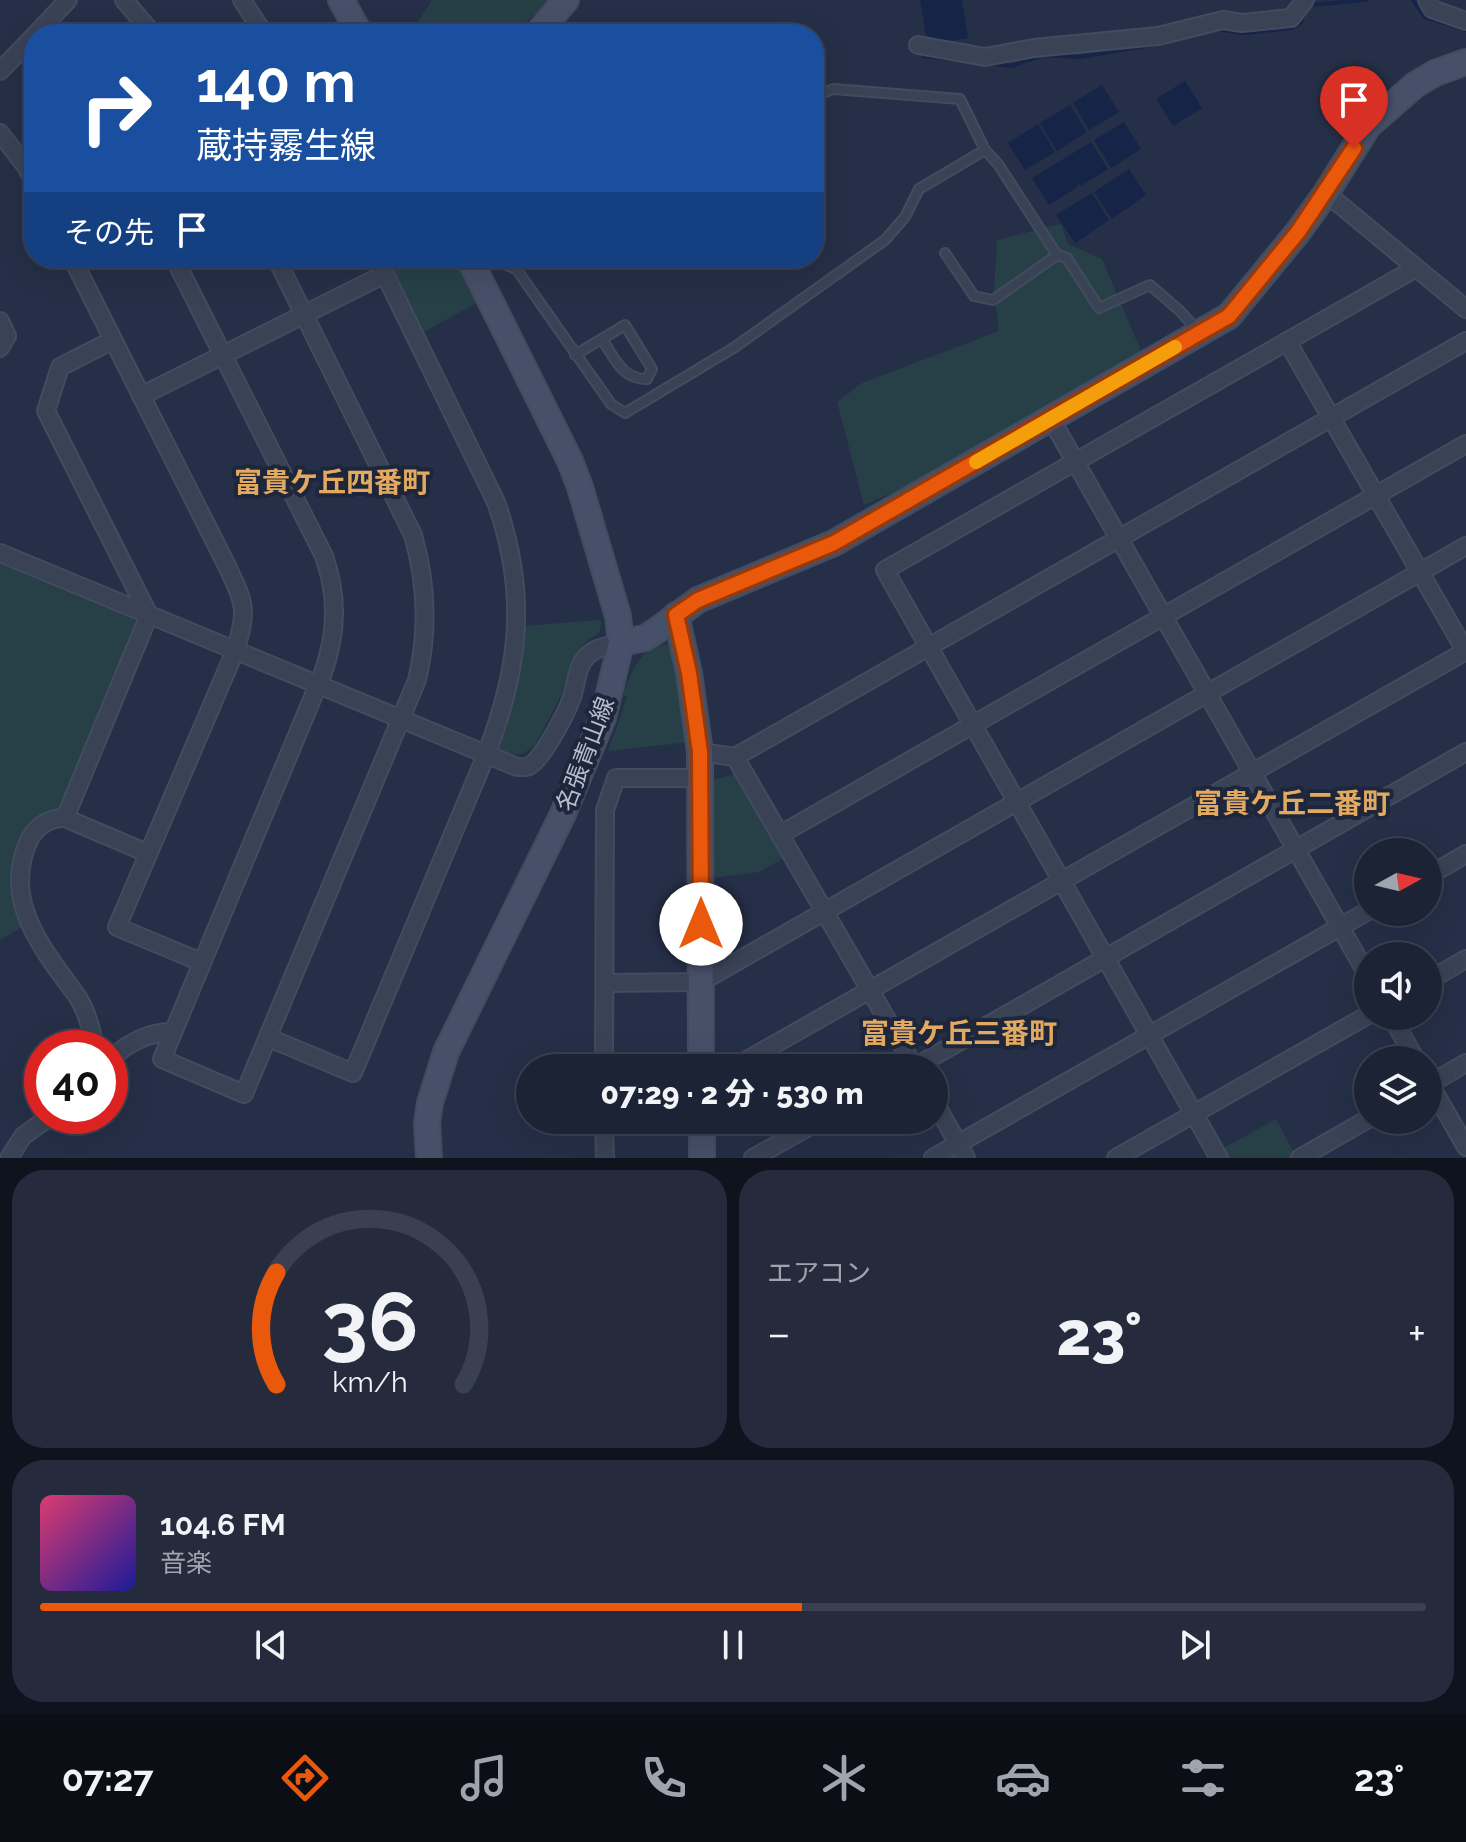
<!DOCTYPE html>
<html lang="ja">
<meta charset="utf-8">
<style>
body{margin:0;font-family:Raleway,"Noto Sans JP",sans-serif;background:#252b3d;color:#f1f3f6;height:100vh;display:flex;flex-direction:column;font-size:30px;white-space:nowrap}
*{box-sizing:border-box;margin:0}
p{font-size:26px;color:#a0a4ad}
.icon{flex:none;width:44px;height:44px;fill:none;stroke:currentColor;stroke-width:2;stroke-linecap:round;stroke-linejoin:round}
.map{position:relative;height:1158px;overflow:hidden}
.side{display:flex;flex-direction:column;gap:12px;padding:12px;background:#0f131d;flex:1}
.side>*{flex:none}
.guide{position:absolute;left:24px;top:24px;width:800px;height:244px;border-radius:32px;box-shadow:0 8px 32px #0002,0 0 0 2px #3a4050;background:#1a4fa0;color:#fff;overflow:hidden}
.needle{width:52px;rotate:82deg}
.controls{position:absolute;left:1354px;top:838px;display:grid;gap:16px}
.controls a{display:grid;place-items:center;width:88px;height:88px;border-radius:50%;background:#1c2335;box-shadow:0 8px 32px #0002,0 0 0 2px #3a4050;font-size:40px}
.speed{position:absolute;left:24px;top:1030px;display:flex;gap:16px;font-size:40px;font-weight:700;text-align:center}
.speed>*{display:grid;place-content:center;width:104px;height:104px;border-radius:50%;background:#1c2335;box-shadow:0 8px 32px #0002,0 0 0 2px #3a4050;line-height:1}
.speed .limit{border:12px solid #d22;background:#fff;color:#111}
.pin{position:absolute;display:grid;place-items:center;width:68px;height:68px;color:#fff;margin:-82px -34px;border-radius:50% 50% 50% 0;rotate:-45deg;box-shadow:0 0 8px #0007}
.pin .icon{rotate:45deg}
.me{position:absolute;width:88px;margin:-44px;rotate:0deg;stroke-linejoin:round;filter:drop-shadow(0 0 6px #0008)}
.turn{display:flex;align-items:center;gap:28px;height:168px;padding:0 40px;font-size:36px}
.turn .icon{width:104px;height:104px;stroke-width:2.5}
.turn b{display:block;font-size:56px;line-height:68px}
.then{display:flex;align-items:center;height:76px;padding:0 40px;background:#0003;gap:16px;font-size:30px}
.big{font-size:60px;font-weight:800;line-height:1.1}
.side .tile{flex:1;display:flex;flex-direction:column;justify-content:center;gap:12px;min-width:0;padding:0 28px;border-radius:32px;background:#252b3d}
.side .dial{align-items:center;gap:0}
.dial svg{height:208px;overflow:visible;fill:none;stroke:#3a4050;stroke-width:7;stroke-linecap:round;text-anchor:middle}
.dial text{fill:#f1f3f6;stroke:none}
.song{display:flex;align-items:center;gap:24px}
.cover{width:96px;height:96px;border-radius:12px;background:linear-gradient(135deg,hsl(340 70% 55%),hsl(240 70% 35%))}
.played{height:8px;border-radius:4px;background:linear-gradient(90deg,#ea580c 55%,#3a4050 55%)}
.keys{display:flex;justify-content:space-around;direction:ltr}
.heat{display:flex;justify-content:space-between;align-items:center;font-size:44px;direction:ltr}
.side .tiles{flex:1;display:grid;gap:12px;grid-template-columns:1fr 1fr}
.tile:last-child{grid-column:span 2}
.trip{position:absolute;left:516px;top:1054px;width:432px;height:80px;border-radius:40px;background:#1c2335;box-shadow:0 8px 32px #0002,0 0 0 2px #3a4050;font-weight:800;line-height:80px;text-align:center}
.dock{display:flex;height:128px;justify-content:space-around;align-items:center;background:#0b0e15;color:#a0a4ad}
.dock .icon{width:56px;height:56px}
.dock .selected{color:#ea580c}
.dock b{font-size:36px;color:#f1f3f6}
.map>svg:first-child{display:block}
</style>
<div class="map">
<svg width="1466" height="1158" viewBox="0 0 1466 1158">
<rect width="100%" height="100%" fill="#252f47"/>
<!-- green -->
<g fill="#274048">
<polygon points="432,0 551,0 513,34 410,34"/>
<polygon points="1061,224 1068,244 1102,259 1144,358 913,484 864,505 837,402 862,383 999,331 994,291 997,240"/>
<polygon points="387,258 454,258 476,303 424,332"/>
<polygon points="0,564 134,619 137,627 61,813 19,848 13,867 10,890 22,927 0,940"/>
<path d="M 599,620 L 602,622 L 599,633 L 585,642 L 573,660 L 563,692 L 535,745 C 523,756 513,758 499,749 L 498,744 L 515,690 L 524,626 Z"/>
<path d="M 667,644 L 673,649 L 691,742 L 608,751 L 627,698 L 623,693 C 633,671 639,648 667,644 Z"/>
<polygon points="737,773 786,857 759,872 714,878 714,780"/>
<polygon points="1276,1119 1295,1155 1289,1158 1227,1158 1222,1149"/>
</g>
<!-- water -->
<g fill="#162447">
<polygon points="920,0 962,0 968,38 937,43 926,35"/>
<polygon points="1185,81 1202,108 1173,126 1156,99"/>
<polygon points="1102,85 1119,112 1089,130 1073,103"/>
<polygon points="1070,105 1087,132 1057,151 1040,123"/>
<polygon points="1124,122 1141,149 1111,168 1094,140"/>
<polygon points="1038,124 1055,152 1025,170 1008,143"/>
<polygon points="1091,142 1108,169 1081,186 1076,180 1079,186 1049,205 1032,178"/>
<polygon points="1129,169 1146,195 1112,219 1094,192"/>
<polygon points="1092,193 1109,220 1075,243 1056,215"/>
</g>
<g fill="none" stroke-linecap="round" stroke-linejoin="round">
<!-- stream -->
<g stroke="#162447" stroke-width="4">
<polyline points="1413,0 1425,17 1466,30"/>
<polyline points="1216,29 1244,33 1291,28 1301,23 1303,13 1310,5 1366,0"/>
<polyline points="923,56 960,60"/>
<polyline points="989,63 1012,66 1042,55 1081,57 1157,44"/>
</g>
<defs>
<g id="lane">
<polyline points="814,97 833,89 960,99 985,150"/>
<polyline points="945,253 974,296 993,300 1057,255"/>
<path d="M 477,266 C 494,263 502,261 517,270 L 611,404 L 625,413 L 735,347 L 885,240 L 905,217 L 919,189 L 985,150 L 998,164 L 1057,255 L 1067,258 L 1099,308 L 1150,285 L 1180,311 L 1199,332"/>
<path d="M 602,339 C 615,359 622,379 647,379"/>
<polyline points="575,355 625,325 652,369 647,379"/>
</g>
<g id="street">
<polyline points="124,0 153,34"/>
<polyline points="242,0 264,34"/>
<polyline points="1427,0 1432,9 1466,21"/>
<polyline points="36,34 68,0"/>
<polyline points="918,45 985,57 1034,48 1158,36 1223,20 1242,23 1291,18 1305,0"/>
<polyline points="0,71 34,36"/>
<polyline points="0,133 27,168 34,182"/>
<polyline points="1326,193 1466,309"/>
<path d="M 72,258 L 226,564 C 244,602 249,609 235,651 L 117,927 L 201,962"/>
<path d="M 174,258 L 324,556 C 338,596 337,633 323,673 L 162,1059 L 244,1094 L 417,680 C 429,630 427,584 413,535 L 276,258"/>
<polyline points="0,321 7,336 0,348"/>
<polyline points="113,340 60,367 46,411 149,615 65,818 147,853"/>
<polyline points="1287,341 1466,652"/>
<polyline points="141,396 385,274"/>
<polyline points="1051,419 1368,976"/>
<path d="M 0,553 L 517,767 C 522,767 525,768 529,766 C 543,759 567,712 572,697 C 577,683 576,668 587,656 C 595,647 609,646 621,643"/>
<polyline points="700,752 735,757 1466,341"/>
<polyline points="735,757 915,1068"/>
<path d="M 65,818 C 51,817 37,826 30,838 C 0,900 43,949 77,996 C 87,1011 92,1031 95,1048"/>
<polyline points="781,834 1466,444"/>
<polyline points="1428,876 1466,854"/>
<polyline points="1428,981 1466,959"/>
<polyline points="605,983 701,982 1466,546"/>
<polyline points="1391,1016 1416,1060"/>
<path d="M 269,1038 L 353,1073 L 486,755 C 520,667 528,593 496,502 L 377,258"/>
<path d="M 110,1061 C 124,1044 151,1031 173,1032"/>
<polyline points="604,1068 605,810 616,778 700,778"/>
<polyline points="733,1068 1466,651"/>
<polyline points="913,1068 1466,752"/>
<polyline points="1428,1081 1466,1147"/>
<polyline points="1428,1085 1466,1063"/>
<polyline points="934,1101 966,1158"/>
<polyline points="604,1120 605,1158"/>
<polyline points="9,1158 23,1136 51,1116"/>
<polyline points="753,1158 821,1120"/>
<polyline points="933,1158 1368,911"/>
<polyline points="1116,1158 1368,1015"/>
<polyline points="1219,1158 885,570 1416,268"/>
<polyline points="1300,1158 1368,1119"/>
</g>
<g id="secondary">
<polyline points="341,0 360,34"/>
<polyline points="537,34 566,0"/>
<polyline points="676,615 689,673 700,752 701,1068"/>
<polyline points="621,643 645,638 656,631 698,600 834,543 1229,316 1298,232 1326,193 1368,126 1415,85 1435,73 1466,62"/>
<polyline points="702,1120 702,1158"/>
<polyline points="429,1158 427,1123 430,1103 446,1052 562,816 603,718 621,643 618,616 580,487 570,461 469,258"/>
</g>
</defs>
<!-- lane casing -->
<use href="#lane" stroke="#434b5f" stroke-width="12"/>
<!-- street casing -->
<use href="#street" stroke="#434b5f" stroke-width="20"/>
<!-- secondary casing -->
<use href="#secondary" stroke="#434b5f" stroke-width="28"/>
<!-- lane -->
<use href="#lane" stroke="#3a4256" stroke-width="8"/>
<!-- street -->
<use href="#street" stroke="#3a4256" stroke-width="16"/>
<!-- secondary -->
<use href="#secondary" stroke="#475069" stroke-width="24"/>
</g>
<g fill="none" stroke-linecap="round" stroke-linejoin="round">
<defs>
<polyline id="route" points="701,924 700,752 689,673 676,615 698,600 834,543 1229,316 1298,232 1354,148"/>
</defs>
<!-- route casing -->
<use href="#route" stroke="#983908" stroke-width="20"/>
<!-- route -->
<use href="#route" stroke="#ea580c" stroke-width="14"/>
<!-- slow -->
<polyline stroke="#f59e0b" stroke-width="14" points="976,462 1175,347"/>
</g>
<g text-anchor="middle" dominant-baseline="central" stroke-width="8" stroke-linejoin="round" paint-order="stroke">
<!-- street labels -->
<g font-size="24" fill="#b8becf" stroke="#1e263b">
<text transform="translate(585 754) rotate(-69)">名張青山線</text>
</g>
<!-- quarter labels -->
<g font-size="28" font-weight="bold" fill="#e2a960" stroke="#1e263b">
<text x="332" y="482">富貴ケ丘四番町</text>
<text x="1292" y="803">富貴ケ丘二番町</text>
<text x="959" y="1033">富貴ケ丘三番町</text>
</g>
</g>
</svg>
<div class="controls">
<a><svg class="needle" viewBox="-14 -14 28 28"><path d="M0-13l5 13h-10z" fill="#e53935"/><path d="M0 13l5-13h-10z" fill="#a0a4ad"/></svg></a>
<a><svg class="icon" aria-label="sound" viewBox="0 0 24 24"><path d="M4 9h4l5-4v14l-5-4H4zM17 9q2 3 0 6"/></svg></a>
<a><svg class="icon" aria-label="layers" viewBox="0 0 24 24"><path d="M12 4l9 5-9 5-9-5zM3 14l9 5 9-5"/></svg></a>
</div>
<div class="speed"><div class="limit">40</div></div>
<div class="pin" style="left:1354px;top:148px;background:#d93025"><svg class="icon" aria-label="arrive" viewBox="0 0 24 24"><path d="M6 21V4h12l-3 4 3 4H6"/></svg></div>
<svg class="me" style="left:701px;top:924px" viewBox="-20 -20 40 40"><circle r="19" fill="#fff"/><path d="M0-13L10 11 0 6-10 11z" fill="#ea580c"/></svg>
<div class="trip">07:29 · 2 分 · 530 m</div>
<div class="guide">
<div class="turn"><svg class="icon" aria-label="right" viewBox="0 0 24 24"><path d="M7 20v-9h11M14 6l5 5-5 5"/></svg><div><b>140 m</b>蔵持霧生線</div></div>
<div class="then">その先<svg class="icon" aria-label="arrive" viewBox="0 0 24 24"><path d="M6 21V4h12l-3 4 3 4H6"/></svg></div>
</div>
</div>
<section class="side">
<div class="tiles">
<div class="tile dial"><svg viewBox="0 0 100 80">
<path d="M14 69A42 42 0 1 1 86 69"/>
<path d="M14 69A42 42 0 0 1 14 26" stroke="#ea580c"/>
<text x="50" y="56" font-size="32" font-weight="700">36</text>
<text x="50" y="72" font-size="11">km/h</text>
</svg></div>
<div class="tile"><p>エアコン</p>
<div class="heat"><a>−</a><b class="big">23°</b><a>+</a></div>
</div>
<div class="tile">
<div class="song"><i class="cover"></i><div><b>104.6 FM</b><p>音楽</p></div></div>
<div class="played"></div>
<div class="keys"><svg class="icon" aria-label="previous" viewBox="0 0 24 24"><path d="M18 5L8 12l10 7zM5 5v14"/></svg><svg class="icon" aria-label="pause" viewBox="0 0 24 24"><path d="M8 5v14M16 5v14"/></svg><svg class="icon" aria-label="next" viewBox="0 0 24 24"><path d="M6 5l10 7-10 7zM19 5v14"/></svg></div>
</div>
</div>
</section>
<nav class="dock">
<b>07:27</b>
<svg class="icon selected" aria-label="directions" viewBox="0 0 24 24"><path d="M12 3l9 9-9 9-9-9zM9 14v-3h6M13 9l2 2-2 2"/></svg>
<svg class="icon" aria-label="music" viewBox="0 0 24 24"><path d="M9 18V5l10-2v13"/><circle cx="6" cy="18" r="3"/><circle cx="16" cy="16" r="3"/></svg>
<svg class="icon" aria-label="phone" viewBox="0 0 24 24"><path d="M5 4h4l2 5-3 2q2 4 5 5l2-3 5 2v4C11 20 4 13 5 4z"/></svg>
<svg class="icon" aria-label="climate" viewBox="0 0 24 24"><path d="M12 3v18M4 7l16 10M4 17L20 7"/></svg>
<svg class="icon" aria-label="car" viewBox="0 0 24 24"><path d="M5 17H2v-5l4-1 3-4h7l3 4 3 1v5h-3M9 17h6M6 11h13"/><circle cx="7" cy="17" r="2"/><circle cx="17" cy="17" r="2"/></svg>
<svg class="icon" aria-label="filters" viewBox="0 0 24 24"><path d="M4 7h16M4 17h16"/><circle cx="9" cy="7" r="2"/><circle cx="15" cy="17" r="2"/></svg>
<b>23°</b>
</nav>
